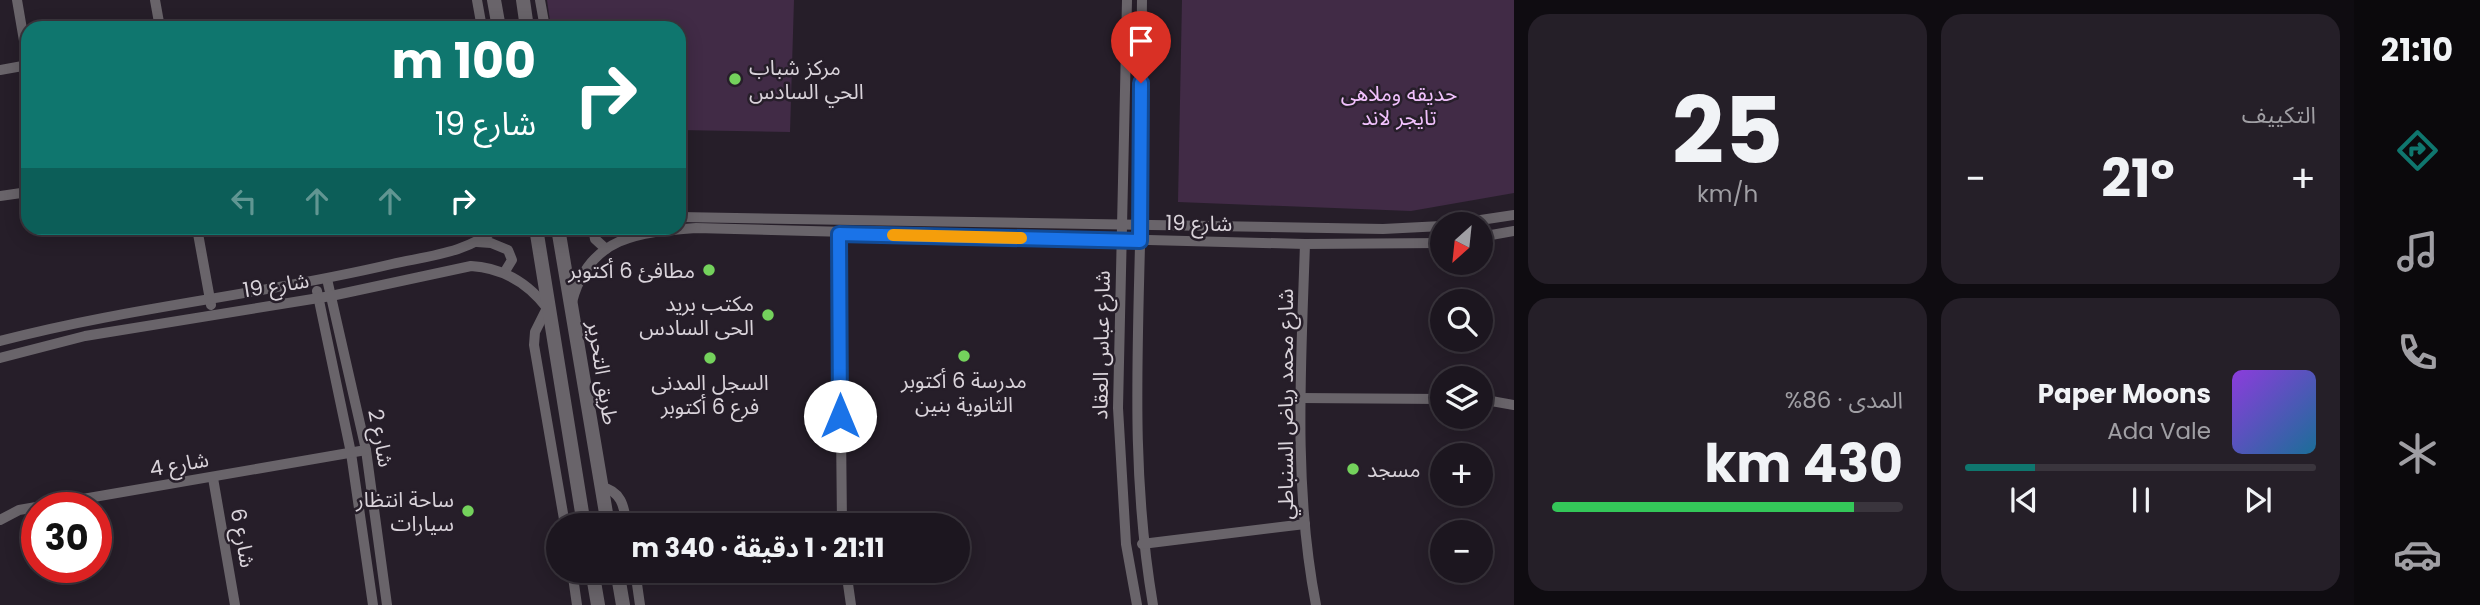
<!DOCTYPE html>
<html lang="ar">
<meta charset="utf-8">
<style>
body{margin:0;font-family:Poppins,"Noto Sans Arabic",sans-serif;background:#251f28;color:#f1f3f6;direction:rtl;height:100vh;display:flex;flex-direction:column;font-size:26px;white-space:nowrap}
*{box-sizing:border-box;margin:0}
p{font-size:23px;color:#a09fa4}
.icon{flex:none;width:38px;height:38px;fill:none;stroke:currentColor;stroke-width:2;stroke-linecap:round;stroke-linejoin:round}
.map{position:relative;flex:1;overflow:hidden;direction:ltr}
.panel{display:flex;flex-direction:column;gap:14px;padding:14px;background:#0f0c11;width:840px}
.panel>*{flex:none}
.hud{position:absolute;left:21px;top:21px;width:665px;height:214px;border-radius:21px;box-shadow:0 4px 18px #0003,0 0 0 2px #3a353d;direction:rtl;background:#0f766e;color:#fff;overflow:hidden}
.needle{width:46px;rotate:207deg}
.controls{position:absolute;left:1430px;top:212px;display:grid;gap:14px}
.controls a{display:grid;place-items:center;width:63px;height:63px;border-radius:50%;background:#1c161f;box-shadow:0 4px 18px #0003,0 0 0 2px #3a353d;font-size:35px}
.speed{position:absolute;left:21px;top:492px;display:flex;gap:14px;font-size:35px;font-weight:700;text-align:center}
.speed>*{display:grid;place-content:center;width:91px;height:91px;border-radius:50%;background:#1c161f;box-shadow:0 4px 18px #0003,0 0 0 2px #3a353d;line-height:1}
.speed .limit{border:10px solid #d22;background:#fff;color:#111}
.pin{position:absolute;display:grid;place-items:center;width:60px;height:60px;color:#fff;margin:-72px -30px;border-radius:50% 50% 50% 0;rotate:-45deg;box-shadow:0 0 7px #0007}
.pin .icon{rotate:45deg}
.me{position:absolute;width:77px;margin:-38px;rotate:0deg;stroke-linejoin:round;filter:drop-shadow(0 0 5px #0008)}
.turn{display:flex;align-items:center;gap:24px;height:147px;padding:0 35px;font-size:32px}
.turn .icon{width:91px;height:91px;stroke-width:2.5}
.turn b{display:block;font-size:49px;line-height:60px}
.lanes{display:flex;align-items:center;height:66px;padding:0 35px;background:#0003;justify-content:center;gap:35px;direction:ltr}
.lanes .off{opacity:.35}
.big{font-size:52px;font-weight:700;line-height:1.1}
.panel .card{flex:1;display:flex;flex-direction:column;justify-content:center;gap:10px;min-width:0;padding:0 24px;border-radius:21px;background:#251f28}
.panel .dial{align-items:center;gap:0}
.dial b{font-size:91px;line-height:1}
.song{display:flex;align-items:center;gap:21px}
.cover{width:84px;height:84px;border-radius:10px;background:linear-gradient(135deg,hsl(270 70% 55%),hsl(200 70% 35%))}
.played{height:7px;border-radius:4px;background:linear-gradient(90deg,#0f766e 20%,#3a353d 20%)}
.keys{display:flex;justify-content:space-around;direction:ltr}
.heat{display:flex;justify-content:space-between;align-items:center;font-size:38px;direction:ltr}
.charge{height:10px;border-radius:5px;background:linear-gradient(90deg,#34c759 86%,#3a353d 0)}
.panel .tiles{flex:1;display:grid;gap:14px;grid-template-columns:repeat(2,1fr)}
.trip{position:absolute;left:546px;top:513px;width:424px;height:70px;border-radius:35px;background:#1c161f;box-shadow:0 4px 18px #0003,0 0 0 2px #3a353d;font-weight:700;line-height:70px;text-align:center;direction:rtl}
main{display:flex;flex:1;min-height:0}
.menu{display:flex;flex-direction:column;width:126px;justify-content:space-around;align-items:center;background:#0b090c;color:#a09fa4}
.menu .icon{width:49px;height:49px}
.menu .current{color:#0f766e}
.menu b{font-size:32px;color:#f1f3f6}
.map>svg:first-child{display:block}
</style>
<main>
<nav class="menu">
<b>21:10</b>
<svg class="icon current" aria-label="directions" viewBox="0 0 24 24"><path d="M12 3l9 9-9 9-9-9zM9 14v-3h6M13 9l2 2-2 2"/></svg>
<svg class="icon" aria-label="music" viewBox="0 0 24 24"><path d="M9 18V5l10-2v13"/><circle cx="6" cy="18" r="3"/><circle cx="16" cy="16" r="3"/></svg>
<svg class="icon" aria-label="phone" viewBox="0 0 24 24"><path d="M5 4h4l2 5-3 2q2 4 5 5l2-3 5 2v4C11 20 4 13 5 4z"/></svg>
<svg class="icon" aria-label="climate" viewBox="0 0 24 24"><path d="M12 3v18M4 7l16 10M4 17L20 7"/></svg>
<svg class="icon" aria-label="car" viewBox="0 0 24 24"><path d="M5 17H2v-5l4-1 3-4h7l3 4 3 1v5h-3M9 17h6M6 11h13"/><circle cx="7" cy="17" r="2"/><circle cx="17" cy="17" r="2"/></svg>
</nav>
<section class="panel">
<div class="tiles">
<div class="card"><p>التكييف</p>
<div class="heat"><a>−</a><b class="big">21°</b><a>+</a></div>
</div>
<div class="card dial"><b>25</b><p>km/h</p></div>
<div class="card">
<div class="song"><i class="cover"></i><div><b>Paper Moons</b><p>Ada Vale</p></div></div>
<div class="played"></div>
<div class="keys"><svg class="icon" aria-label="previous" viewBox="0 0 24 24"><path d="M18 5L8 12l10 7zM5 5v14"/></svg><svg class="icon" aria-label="pause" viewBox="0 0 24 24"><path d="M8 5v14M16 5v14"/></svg><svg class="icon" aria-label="next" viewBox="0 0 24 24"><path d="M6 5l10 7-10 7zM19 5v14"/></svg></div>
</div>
<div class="card"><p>المدى · 86%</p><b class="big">430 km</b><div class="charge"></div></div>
</div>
</section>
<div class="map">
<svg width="1514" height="605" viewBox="0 0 1514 605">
<rect width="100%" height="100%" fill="#261e29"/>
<!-- green -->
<g fill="#412b46">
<polygon points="547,0 794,0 790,132 679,130 679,28 551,28"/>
<polygon points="1182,0 1514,0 1514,193 1411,211 1178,202"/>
</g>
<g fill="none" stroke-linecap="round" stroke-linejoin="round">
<!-- minor -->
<g stroke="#69646a" stroke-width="10">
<polyline points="17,0 28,64"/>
<polyline points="155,0 160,28"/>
<polyline points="477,0 482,28"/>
<polyline points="540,0 545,28"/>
<polyline points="1127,0 1118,408 1126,544 1137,605"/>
<path d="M 1142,0 C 1141,81 1142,163 1140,245 C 1137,369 1132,481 1153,605"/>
<polyline points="0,70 28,65"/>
<polyline points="0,196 28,192"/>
<polyline points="679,217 1383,229 1442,226"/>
<polyline points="1454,224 1514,215"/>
<polyline points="197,228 211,305"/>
<polyline points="593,228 595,239 606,249"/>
<polyline points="839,234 842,525"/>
<polyline points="1480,237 1514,231"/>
<polyline points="477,242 491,243 508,250 512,260 504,273"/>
<path d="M 1305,244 C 1301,364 1293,487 1316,605"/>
<polyline points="327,279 366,450 387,605"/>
<polyline points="317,291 351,453 373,605"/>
<path d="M 572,302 C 589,236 639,232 696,228 L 1305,244 L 1442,243"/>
<path d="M 0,341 C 129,307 262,295 392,264 C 427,256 468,253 496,228"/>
<path d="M 0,358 L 85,336 L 331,296 L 471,266 C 502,268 528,283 547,308 L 535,332 L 534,345 L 565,525"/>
<polyline points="1300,398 1442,399"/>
<polyline points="1480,399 1514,405"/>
<polyline points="213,478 235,605"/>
<path d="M 601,487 C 622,491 624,507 627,525"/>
<polyline points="0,520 19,510 366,450"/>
<polyline points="1142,544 1305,524"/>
<polyline points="572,570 577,605"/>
<polyline points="635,570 640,605"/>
<polyline points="846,570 851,605"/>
</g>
<!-- tertiary -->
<g stroke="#69646a" stroke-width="14">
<polyline points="494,0 499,28"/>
<polyline points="523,0 527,28"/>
<polyline points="536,228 584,525"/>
<polyline points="558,228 608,525"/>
<polyline points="592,570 598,605"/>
<polyline points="617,570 623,605"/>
</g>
</g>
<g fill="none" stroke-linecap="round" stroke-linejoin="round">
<defs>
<polyline id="route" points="840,416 839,234 1140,241 1141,83"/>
</defs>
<!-- route casing -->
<use href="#route" stroke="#114b97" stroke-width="18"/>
<!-- route -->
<use href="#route" stroke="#1a73e8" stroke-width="12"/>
<!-- slow -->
<polyline stroke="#f59e0b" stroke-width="12" points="893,235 1021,238"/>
</g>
<!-- markers -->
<g fill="#74d25c" stroke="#261e29" stroke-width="2.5">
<circle cx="735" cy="79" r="7"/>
<circle cx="709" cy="270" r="7"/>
<circle cx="768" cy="315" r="7"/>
<circle cx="964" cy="356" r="7"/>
<circle cx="710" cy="358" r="7"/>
<circle cx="1353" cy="469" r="7"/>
<circle cx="468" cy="511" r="7"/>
</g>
<g text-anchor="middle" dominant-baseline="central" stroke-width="5" stroke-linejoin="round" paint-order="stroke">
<!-- poi labels -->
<g font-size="21" fill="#d9d3da" stroke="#261e29" text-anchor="end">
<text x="749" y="67" text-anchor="start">مركز شباب<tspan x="749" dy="24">الحي السادس</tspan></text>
<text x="695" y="270">مطافئ 6 أكتوبر</text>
<text x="754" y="303">مكتب بريد<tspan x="754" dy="24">الحى السادس</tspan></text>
<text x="964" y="380" text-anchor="middle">مدرسة 6 أكتوبر<tspan x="964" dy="24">الثانوية بنين</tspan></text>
<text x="710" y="382" text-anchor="middle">السجل المدنى<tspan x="710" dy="24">فرع 6 أكتوبر</tspan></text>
<text x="1367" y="469" text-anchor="start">مسجد</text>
<text x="454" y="499">ساحة انتظار<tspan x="454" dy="24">سيارات</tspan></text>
</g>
<!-- park labels -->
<g font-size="21" fill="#f1c1fd" stroke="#261e29">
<text x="1399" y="93">حديقه وملاهى<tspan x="1399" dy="24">تايجر لاند</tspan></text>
</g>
<!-- street labels -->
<g font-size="21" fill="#d9d3da" stroke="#261e29">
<text transform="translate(1199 223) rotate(1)">شارع 19</text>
<text transform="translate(276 285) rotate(-9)">شارع 19</text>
<text transform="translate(1101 345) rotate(-89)">شارع عباس العقاد</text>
<text transform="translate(603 373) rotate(81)">طريق التحرير</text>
<text transform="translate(1285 404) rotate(-90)">شارع محمد رياض السنباطي</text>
<text transform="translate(381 438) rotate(79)">شارع 2</text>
<text transform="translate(179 464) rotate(-10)">شارع 4</text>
<text transform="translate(243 538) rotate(80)">شارع 6</text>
</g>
</g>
</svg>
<div class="controls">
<a><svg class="needle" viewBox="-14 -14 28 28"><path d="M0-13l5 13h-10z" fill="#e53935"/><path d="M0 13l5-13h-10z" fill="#a09fa4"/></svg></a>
<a><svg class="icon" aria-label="search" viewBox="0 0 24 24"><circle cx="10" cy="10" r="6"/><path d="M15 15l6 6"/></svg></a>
<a><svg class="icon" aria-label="layers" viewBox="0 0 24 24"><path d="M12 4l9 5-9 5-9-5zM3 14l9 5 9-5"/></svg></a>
<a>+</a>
<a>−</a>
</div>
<div class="speed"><div class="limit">30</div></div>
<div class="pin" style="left:1141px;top:83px;background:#d93025"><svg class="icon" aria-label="arrive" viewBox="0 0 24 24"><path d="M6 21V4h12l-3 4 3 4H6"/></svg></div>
<svg class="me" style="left:840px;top:416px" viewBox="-20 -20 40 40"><circle r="19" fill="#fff"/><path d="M0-13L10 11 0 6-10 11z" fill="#1a73e8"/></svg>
<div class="trip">21:11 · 1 دقيقة · 340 m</div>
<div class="hud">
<div class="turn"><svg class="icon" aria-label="right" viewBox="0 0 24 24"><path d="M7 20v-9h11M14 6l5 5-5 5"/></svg><div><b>100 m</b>شارع 19</div></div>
<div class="lanes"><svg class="icon off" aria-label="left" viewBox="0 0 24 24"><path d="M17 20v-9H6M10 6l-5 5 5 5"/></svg><svg class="icon off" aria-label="ahead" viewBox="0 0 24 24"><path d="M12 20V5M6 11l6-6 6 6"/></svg><svg class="icon off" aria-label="ahead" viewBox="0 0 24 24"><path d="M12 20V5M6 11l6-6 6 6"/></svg><svg class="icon" aria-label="right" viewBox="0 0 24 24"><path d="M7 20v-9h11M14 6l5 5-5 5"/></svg></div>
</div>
</div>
</main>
